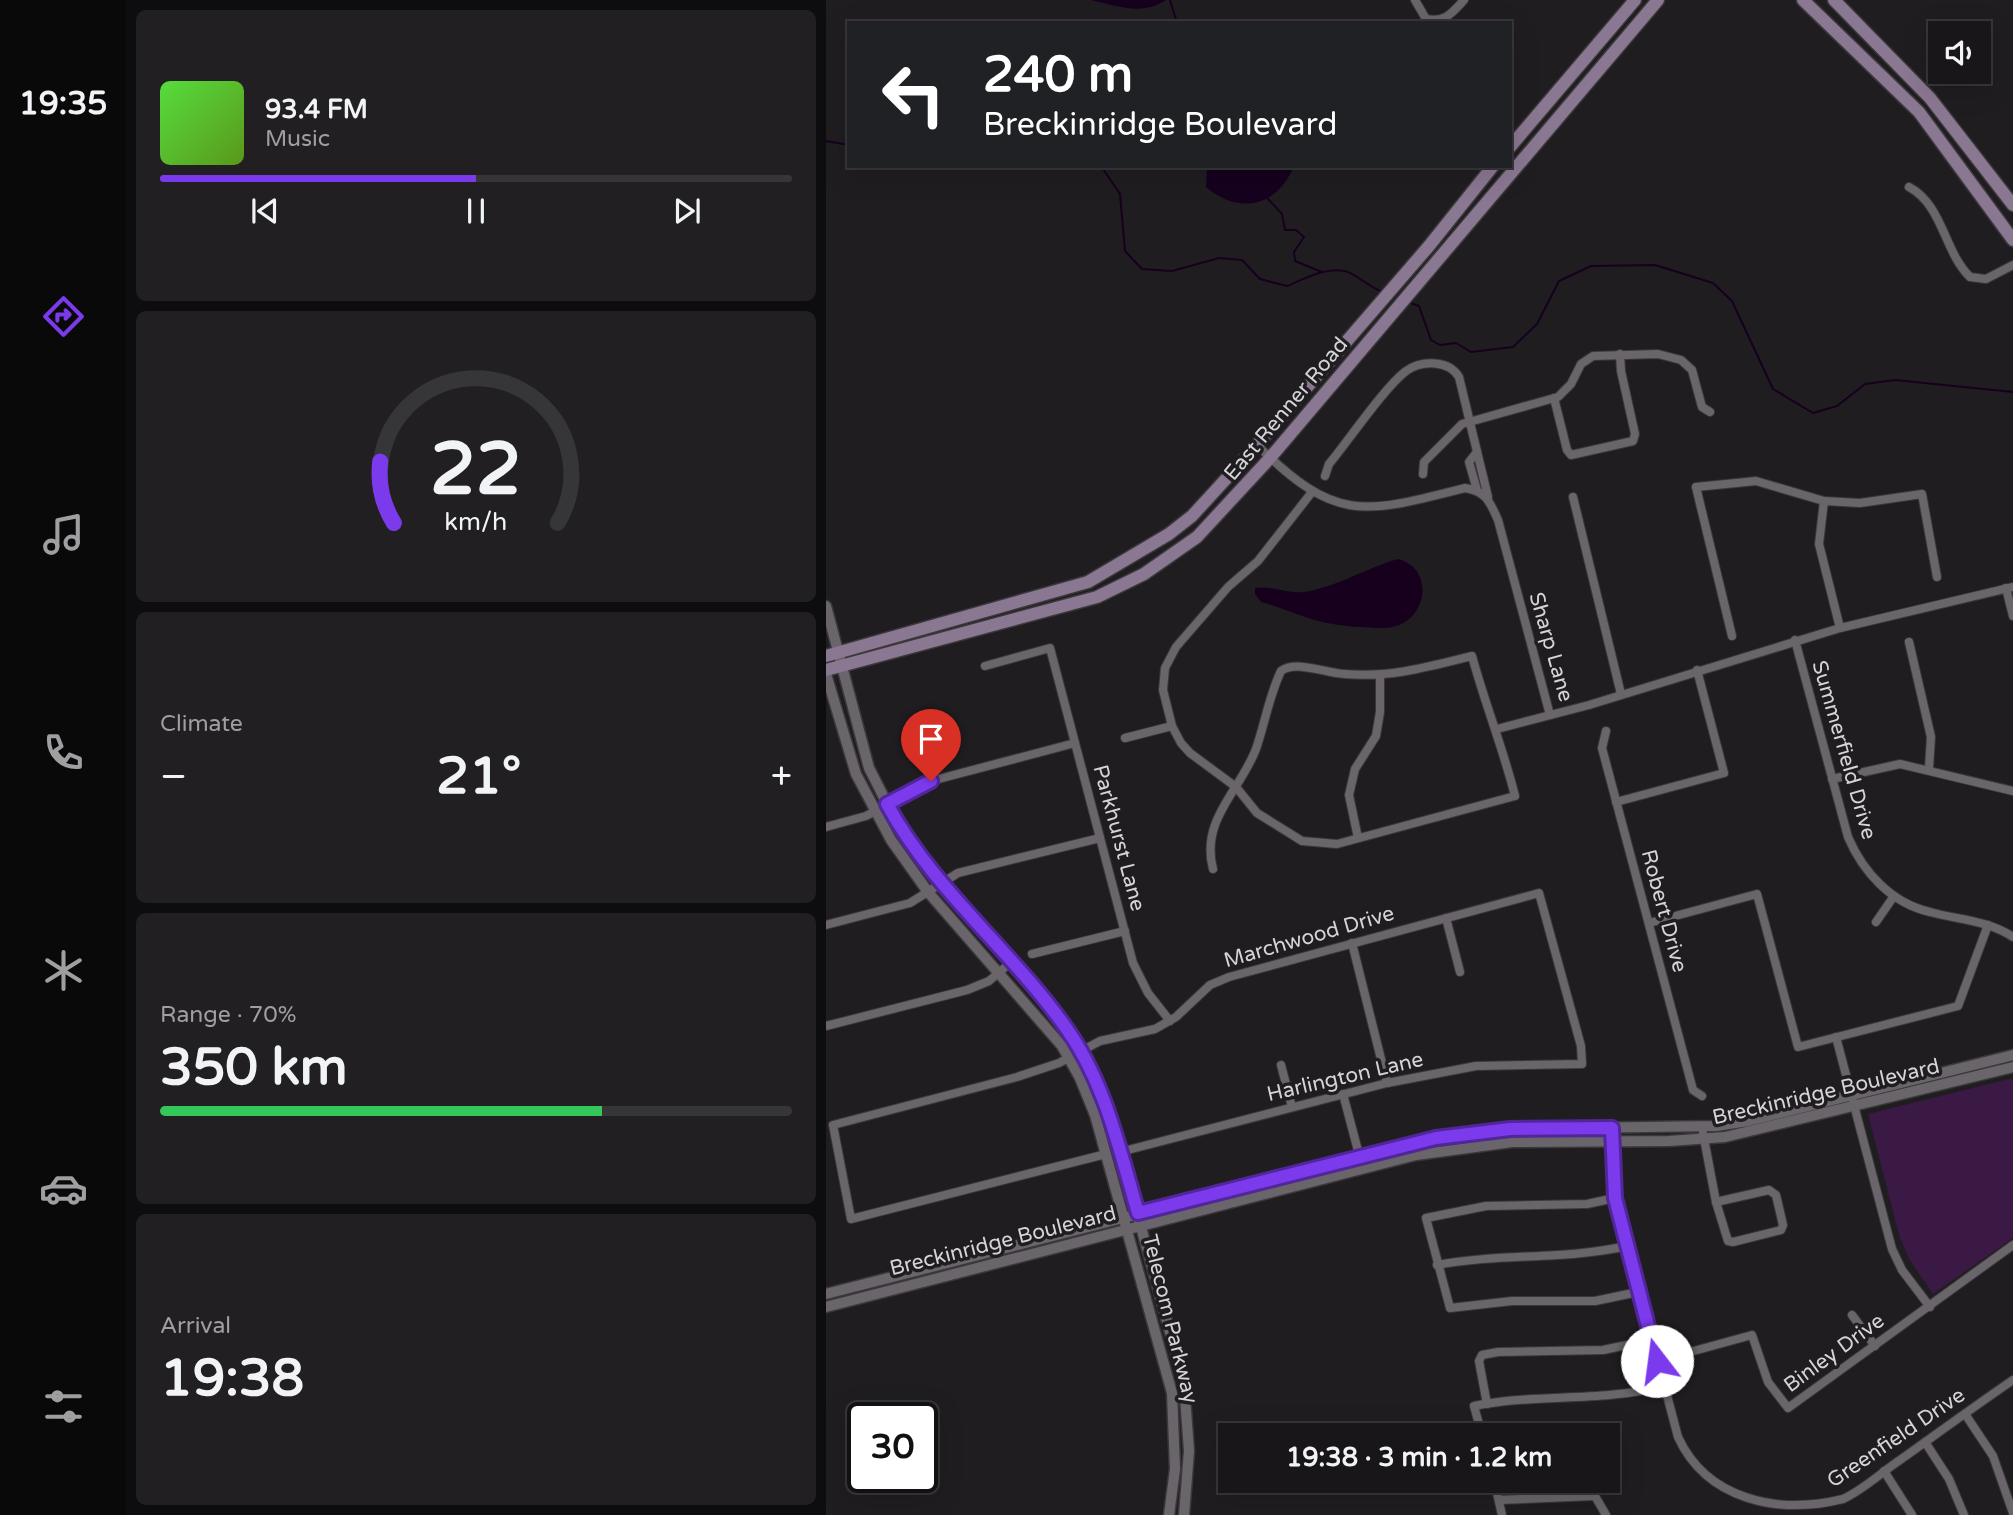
<!DOCTYPE html>
<meta charset="utf-8">
<style>
body{margin:0;font-family:"Varela Round",sans-serif;background:#211f22;color:#f1f3f6;height:100vh;display:flex;flex-direction:column;font-size:26px;white-space:nowrap}
*{box-sizing:border-box;margin:0}
p{font-size:23px;color:#9f9fa2}
.icon{flex:none;width:38px;height:38px;fill:none;stroke:currentColor;stroke-width:2;stroke-linecap:round;stroke-linejoin:round}
.map{position:relative;flex:1;overflow:hidden}
.side{display:flex;flex-direction:column;gap:10px;padding:10px;background:#0d0c0e;width:700px}
.side>*{flex:none}
.hud{position:absolute;left:21px;top:21px;width:665px;height:147px;border-radius:0px;box-shadow:0 7px 28px #0002,0 0 0 2px #363538;background:#202124;color:#fff;overflow:hidden}
.buttons{position:absolute;left:1102px;top:21px;display:grid;gap:14px}
.buttons a{display:grid;place-items:center;width:63px;height:63px;border-radius:0px;background:#181619;box-shadow:0 7px 28px #0002,0 0 0 2px #363538;font-size:35px}
.speed{position:absolute;left:21px;top:1402px;display:flex;gap:14px;font-size:35px;font-weight:700;text-align:center}
.speed>*{display:grid;place-content:center;width:91px;height:91px;border-radius:50%;background:#181619;box-shadow:0 7px 28px #0002,0 0 0 2px #363538;line-height:1}
.speed .limit{border:4px solid #111;border-radius:10px;background:#fff;color:#111}
.pin{position:absolute;display:grid;place-items:center;width:60px;height:60px;color:#fff;margin:-72px -30px;border-radius:50% 50% 50% 0;rotate:-45deg;box-shadow:0 0 7px #0007}
.pin .icon{rotate:45deg}
.me{position:absolute;width:77px;margin:-38px;rotate:345deg;stroke-linejoin:round;filter:drop-shadow(0 0 5px #0008)}
.turn{display:flex;align-items:center;gap:24px;height:147px;padding:0 21px;font-size:32px}
.turn .icon{width:91px;height:91px;stroke-width:2.5}
.turn b{display:block;font-size:49px;line-height:60px}
.big{font-size:52px;font-weight:700;line-height:1.1}
.side .widget{flex:1;display:flex;flex-direction:column;justify-content:center;gap:10px;min-width:0;padding:0 24px;border-radius:10px;background:#211f22}
.side .dial{align-items:center;gap:0}
.dial svg{height:182px;overflow:visible;fill:none;stroke:#363538;stroke-width:7;stroke-linecap:round;text-anchor:middle}
.dial text{fill:#f1f3f6;stroke:none}
.song{display:flex;align-items:center;gap:21px}
.cover{width:84px;height:84px;border-radius:10px;background:linear-gradient(135deg,hsl(110 70% 55%),hsl(90 70% 35%))}
.played{height:7px;border-radius:4px;background:linear-gradient(90deg,#7c3aed 50%,#363538 50%)}
.keys{display:flex;justify-content:space-around;direction:ltr}
.heat{display:flex;justify-content:space-between;align-items:center;font-size:38px;direction:ltr}
.charge{height:10px;border-radius:5px;background:linear-gradient(90deg,#34c759 70%,#363538 0)}
.trip{position:absolute;left:392px;top:1423px;width:402px;height:70px;border-radius:0px;background:#181619;box-shadow:0 7px 28px #0002,0 0 0 2px #363538;font-weight:700;line-height:70px;text-align:center}
main{display:flex;flex:1;min-height:0}
.tab-bar{display:flex;flex-direction:column;width:126px;justify-content:space-around;align-items:center;background:#0a090a;color:#9f9fa2}
.tab-bar .icon{width:49px;height:49px}
.tab-bar .on{color:#7c3aed}
.tab-bar b{font-size:32px;color:#f1f3f6}
.map>svg:first-child{display:block}
</style>
<main>
<nav class="tab-bar">
<b>19:35</b>
<svg class="icon on" aria-label="directions" viewBox="0 0 24 24"><path d="M12 3l9 9-9 9-9-9zM9 14v-3h6M13 9l2 2-2 2"/></svg>
<svg class="icon" aria-label="music" viewBox="0 0 24 24"><path d="M9 18V5l10-2v13"/><circle cx="6" cy="18" r="3"/><circle cx="16" cy="16" r="3"/></svg>
<svg class="icon" aria-label="phone" viewBox="0 0 24 24"><path d="M5 4h4l2 5-3 2q2 4 5 5l2-3 5 2v4C11 20 4 13 5 4z"/></svg>
<svg class="icon" aria-label="climate" viewBox="0 0 24 24"><path d="M12 3v18M4 7l16 10M4 17L20 7"/></svg>
<svg class="icon" aria-label="car" viewBox="0 0 24 24"><path d="M5 17H2v-5l4-1 3-4h7l3 4 3 1v5h-3M9 17h6M6 11h13"/><circle cx="7" cy="17" r="2"/><circle cx="17" cy="17" r="2"/></svg>
<svg class="icon" aria-label="filters" viewBox="0 0 24 24"><path d="M4 7h16M4 17h16"/><circle cx="9" cy="7" r="2"/><circle cx="15" cy="17" r="2"/></svg>
</nav>
<section class="side">
<div class="widget">
<div class="song"><i class="cover"></i><div><b>93.4 FM</b><p>Music</p></div></div>
<div class="played"></div>
<div class="keys"><svg class="icon" aria-label="previous" viewBox="0 0 24 24"><path d="M18 5L8 12l10 7zM5 5v14"/></svg><svg class="icon" aria-label="pause" viewBox="0 0 24 24"><path d="M8 5v14M16 5v14"/></svg><svg class="icon" aria-label="next" viewBox="0 0 24 24"><path d="M6 5l10 7-10 7zM19 5v14"/></svg></div>
</div>
<div class="widget dial"><svg viewBox="0 0 100 80">
<path d="M14 69A42 42 0 1 1 86 69"/>
<path d="M14 69A42 42 0 0 1 8 42" stroke="#7c3aed"/>
<text x="50" y="56" font-size="32" font-weight="700">22</text>
<text x="50" y="72" font-size="11">km/h</text>
</svg></div>
<div class="widget"><p>Climate</p>
<div class="heat"><a>−</a><b class="big">21°</b><a>+</a></div>
</div>
<div class="widget"><p>Range · 70%</p><b class="big">350 km</b><div class="charge"></div></div>
<div class="widget"><p>Arrival</p><b class="big">19:38</b></div>
</section>
<div class="map">
<svg width="1187" height="1515" viewBox="0 0 1187 1515">
<rect width="100%" height="100%" fill="#201d21"/>
<!-- green -->
<polygon fill="#3a1944" points="1187,1078 1187,1238 1107,1294 1083,1259 1073,1235 1042,1114"/>
<!-- water -->
<g fill="#16001e">
<path d="M 265,0 L 340,0 C 316,16 291,6 265,0 Z"/>
<path d="M 381,166 L 468,166 C 451,207 413,215 380,187 Z"/>
<path d="M 572,559 C 612,569 600,628 558,628 C 538,628 512,626 492,621 C 473,616 455,607 435,602 L 429,594 L 429,588 C 446,585 461,594 478,592 C 511,587 540,568 572,559 Z"/>
</g>
<g fill="none" stroke-linecap="round" stroke-linejoin="round">
<!-- stream -->
<g stroke="#16001e" stroke-width="2">
<polyline points="344,0 351,23"/>
<polyline points="0,141 23,145"/>
<path d="M 275,166 L 294,194 L 299,251 L 316,269 L 346,271 L 393,258 L 416,260 L 434,279 L 461,286 C 478,279 498,267 519,271 C 529,273 544,288 557,292"/>
<polyline points="442,199 456,214 459,230 470,230 478,237 468,252 469,261 496,272"/>
<polyline points="582,302 593,306 605,340 614,345 630,343 645,352 687,347 711,324 733,281 765,266 829,265 887,283 906,301 947,389 987,413 1011,406 1039,384 1069,380 1187,392"/>
</g>
<defs>
<g id="minor">
<path d="M 589,0 L 600,19 C 619,23 626,13 638,0"/>
<path d="M 1083,187 C 1117,205 1118,252 1144,277 L 1160,279 L 1187,265"/>
<polyline points="728,398 741,450 745,455 807,441 809,434 795,371 794,354"/>
<path d="M 431,445 C 510,523 537,514 639,488 C 660,491 664,502 672,520 L 724,715"/>
<polyline points="651,452 643,462 651,490"/>
<polyline points="597,474 598,462 636,424 732,397 745,384 755,364 767,356 832,354 855,360 866,370 876,407 884,412"/>
<path d="M 499,476 L 503,464 C 523,440 558,388 580,371 C 596,360 623,360 633,377 L 662,497"/>
<polyline points="747,497 795,694"/>
<polyline points="998,501 993,544 1014,628"/>
<polyline points="1180,588 1187,616"/>
<polyline points="906,636 870,487 930,481 998,501 1034,503 1096,494 1111,577"/>
<path d="M 969,640 L 1022,837 C 1037,872 1065,903 1104,912 C 1133,920 1161,920 1187,937"/>
<polyline points="1083,642 1105,737 1103,768"/>
<polyline points="159,666 224,648 307,963 322,993 344,1021"/>
<polyline points="671,729 763,705 1014,628 1187,587"/>
<polyline points="780,731 776,748 867,1090 876,1096"/>
<polyline points="299,738 346,726"/>
<polyline points="1006,779 1074,764 1187,791"/>
<polyline points="790,802 898,773 871,670"/>
<polyline points="0,827 40,816 105,781 249,743"/>
<polyline points="532,838 523,795 529,769 550,736 554,712 554,676"/>
<path d="M 387,869 C 374,820 414,791 430,749 C 439,723 443,696 455,671 C 470,660 500,673 518,674 C 564,678 602,667 646,656 C 659,704 677,748 689,796 L 511,844 L 476,841 L 431,813 L 410,787 L 364,753 L 355,743 L 346,726 L 337,690 L 339,668 L 350,647 L 402,587 L 432,561 L 486,492"/>
<polyline points="620,918 634,972"/>
<polyline points="1050,922 1068,896"/>
<polyline points="823,923 931,894 972,1047 1132,1006 1162,925"/>
<polyline points="0,925 84,903 132,873 274,838"/>
<polyline points="526,943 561,1083"/>
<polyline points="206,954 299,931"/>
<polyline points="0,1026 141,990 163,981 184,963"/>
<polyline points="1010,1037 1066,1249 1076,1270 1104,1307"/>
<polyline points="455,1065 466,1107"/>
<polyline points="517,1094 535,1162"/>
<path d="M 786,1128 L 789,1198 L 852,1437 C 881,1500 952,1515 1017,1499 C 1037,1490 1056,1472 1074,1460 C 1112,1433 1149,1406 1187,1380"/>
<polyline points="877,1133 890,1202"/>
<polyline points="280,1154 25,1219 7,1125 191,1077 233,1063 274,1041 329,1029 350,1017 384,985 403,977 713,893 755,1046 756,1064 650,1066 561,1083 294,1152"/>
<polygon points="943,1190 950,1195 957,1225 955,1230 907,1242 902,1241 890,1202"/>
<polyline points="789,1198 761,1204 660,1206 600,1218 624,1308 686,1301 769,1301 812,1292"/>
<path d="M 611,1265 C 674,1253 739,1260 801,1246"/>
<polyline points="1026,1315 1049,1346"/>
<polyline points="831,1361 926,1335 942,1382 962,1408 1187,1245"/>
<polyline points="661,1404 653,1361 656,1355 672,1352 777,1350 825,1340"/>
<polyline points="1139,1414 1167,1456 1187,1513"/>
<path d="M 656,1435 L 648,1406 C 713,1393 771,1403 838,1386"/>
<polyline points="1099,1442 1123,1479 1138,1515"/>
<polyline points="1058,1471 1086,1515"/>
<polyline points="668,1480 676,1515"/>
<polyline points="673,1500 769,1496 780,1515"/>
</g>
<g id="tertiary">
<polyline points="0,606 43,768 73,827 114,883 238,1025 268,1075 291,1140 358,1383 363,1451 358,1515"/>
<polyline points="0,674 30,774 65,840 102,892 236,1046 254,1078 269,1115 346,1393 349,1469 343,1515"/>
<polyline points="0,1294 610,1138 684,1129 890,1126 922,1121 1187,1055"/>
<polyline points="0,1307 590,1155 686,1142 843,1141 899,1137 1187,1067"/>
</g>
<g id="secondary">
<polyline points="977,0 1093,112 1187,240"/>
<polyline points="1008,0 1104,98 1187,205"/>
<polyline points="684,147 809,0"/>
<polyline points="0,656 262,582 343,534 366,516 431,445 603,246 667,166"/>
<polyline points="0,670 271,597 318,574 371,537 444,458 832,0"/>
</g>
</defs>
<!-- minor casing -->
<use href="#minor" stroke="#3b383b" stroke-width="10"/>
<!-- tertiary casing -->
<use href="#tertiary" stroke="#3b383b" stroke-width="13"/>
<!-- secondary casing -->
<use href="#secondary" stroke="#3b383b" stroke-width="15"/>
<!-- minor -->
<use href="#minor" stroke="#69656a" stroke-width="8"/>
<!-- tertiary -->
<use href="#tertiary" stroke="#69656a" stroke-width="10"/>
<!-- secondary -->
<use href="#secondary" stroke="#8a7791" stroke-width="12"/>
</g>
<g fill="none" stroke-linecap="round" stroke-linejoin="round">
<defs>
<path id="route" d="M 105,781 L 61,804 C 107,889 183,948 238,1025 C 279,1081 293,1148 312,1213 L 610,1138 L 684,1129 L 786,1128 L 789,1198 L 831,1361"/>
</defs>
<!-- route casing -->
<use href="#route" stroke="#51269a" stroke-width="18"/>
<!-- route -->
<use href="#route" stroke="#7c3aed" stroke-width="12"/>
</g>
<g text-anchor="middle" dominant-baseline="central" stroke-width="7" stroke-linejoin="round" paint-order="stroke">
<!-- street labels -->
<g font-size="21" fill="#d6d4d7" stroke="#201d21">
<text transform="translate(460 409) rotate(-50)">East Renner Road</text>
<text transform="translate(725 647) rotate(74)">Sharp Lane</text>
<text transform="translate(1018 750) rotate(74)">Summerfield Drive</text>
<text transform="translate(293 838) rotate(75)">Parkhurst Lane</text>
<text transform="translate(838 911) rotate(75)">Robert Drive</text>
<text transform="translate(483 937) rotate(-16)">Marchwood Drive</text>
<text transform="translate(519 1077) rotate(-13)">Harlington Lane</text>
<text transform="translate(1000 1092) rotate(-13)">Breckinridge Boulevard</text>
<text transform="translate(177 1241) rotate(-14)">Breckinridge Boulevard</text>
<text transform="translate(344 1319) rotate(76)">Telecom Parkway</text>
<text transform="translate(1008 1353) rotate(-36)">Binley Drive</text>
<text transform="translate(1070 1438) rotate(-34)">Greenfield Drive</text>
</g>
</g>
</svg>
<div class="buttons">
<a><svg class="icon" aria-label="sound" viewBox="0 0 24 24"><path d="M4 9h4l5-4v14l-5-4H4zM17 9q2 3 0 6"/></svg></a>
</div>
<div class="speed"><div class="limit">30</div></div>
<div class="pin" style="left:105px;top:781px;background:#d93025"><svg class="icon" aria-label="arrive" viewBox="0 0 24 24"><path d="M6 21V4h12l-3 4 3 4H6"/></svg></div>
<svg class="me" style="left:831px;top:1361px" viewBox="-20 -20 40 40"><circle r="19" fill="#fff"/><path d="M0-13L10 11 0 6-10 11z" fill="#7c3aed"/></svg>
<div class="trip">19:38 · 3 min · 1.2 km</div>
<div class="hud">
<div class="turn"><svg class="icon" aria-label="left" viewBox="0 0 24 24"><path d="M17 20v-9H6M10 6l-5 5 5 5"/></svg><div><b>240 m</b>Breckinridge Boulevard</div></div>
</div>
</div>
</main>
